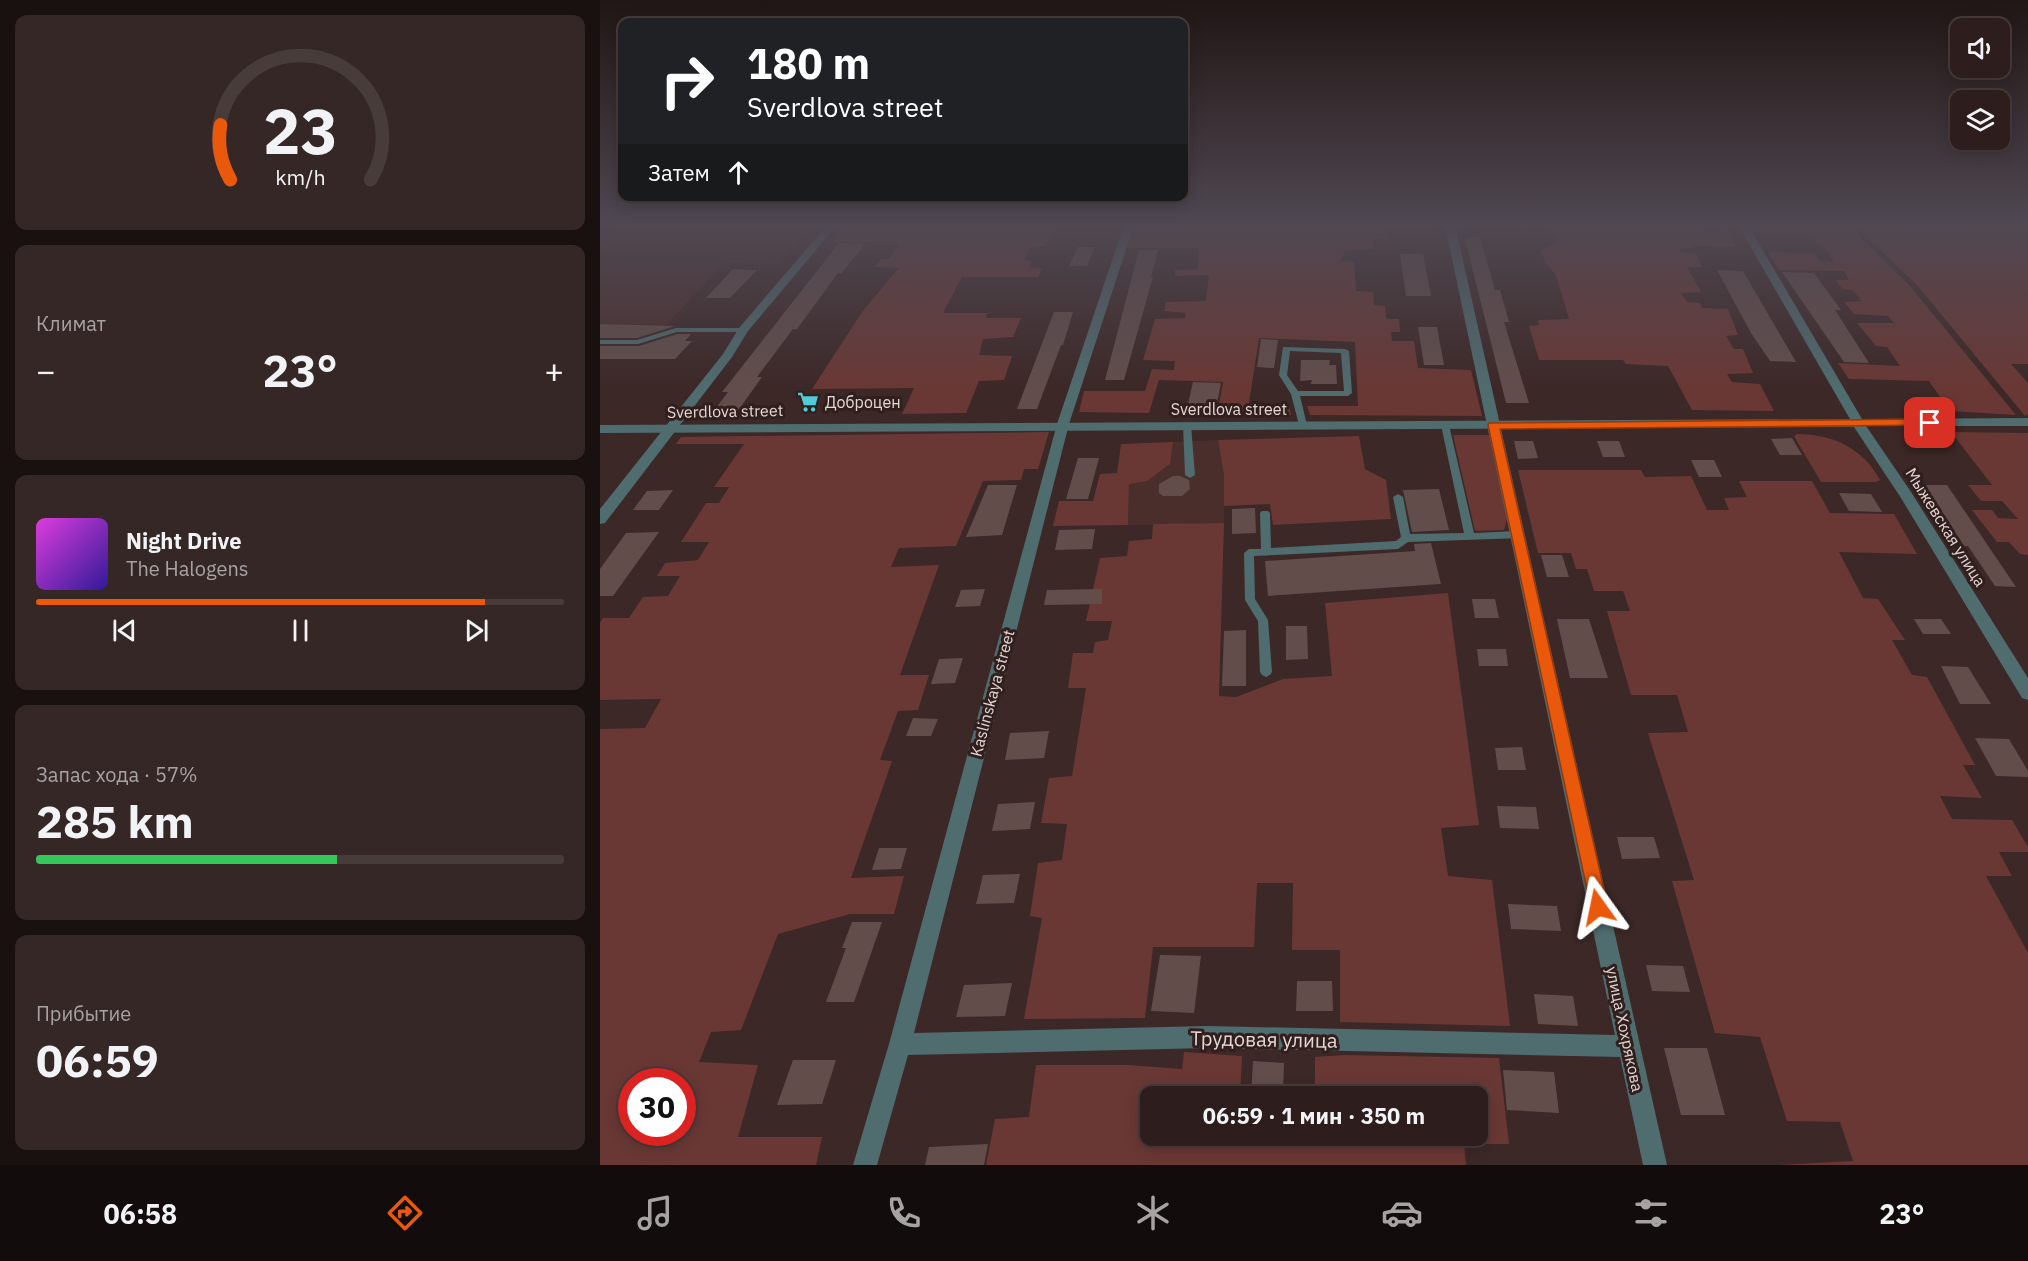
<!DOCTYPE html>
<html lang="ru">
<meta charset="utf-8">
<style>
body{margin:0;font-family:"IBM Plex Sans",sans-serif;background:#352726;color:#f1f3f6;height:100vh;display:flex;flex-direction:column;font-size:22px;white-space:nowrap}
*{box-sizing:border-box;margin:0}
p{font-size:20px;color:#a7a2a4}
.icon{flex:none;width:33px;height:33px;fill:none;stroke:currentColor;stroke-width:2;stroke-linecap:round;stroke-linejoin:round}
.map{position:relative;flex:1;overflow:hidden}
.side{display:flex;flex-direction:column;gap:15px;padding:15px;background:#191010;width:600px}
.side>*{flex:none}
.hud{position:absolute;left:18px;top:18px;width:570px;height:183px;border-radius:12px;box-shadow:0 3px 15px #0003,0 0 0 2px #483c3b;background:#202124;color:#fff;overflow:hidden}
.fabs{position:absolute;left:1350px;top:18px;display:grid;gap:12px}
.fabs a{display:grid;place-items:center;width:60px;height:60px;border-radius:12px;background:#2d1e1d;box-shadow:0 3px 15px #0003,0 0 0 2px #483c3b;font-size:30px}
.speed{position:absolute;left:18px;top:1068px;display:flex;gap:12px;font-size:30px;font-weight:700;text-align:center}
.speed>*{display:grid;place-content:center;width:78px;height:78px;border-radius:50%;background:#2d1e1d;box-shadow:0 3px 15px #0003,0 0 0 2px #483c3b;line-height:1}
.speed .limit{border:9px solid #d22;background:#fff;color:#111}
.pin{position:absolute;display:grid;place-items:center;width:51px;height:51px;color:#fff;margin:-26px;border-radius:12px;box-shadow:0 3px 9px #0006}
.me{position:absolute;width:66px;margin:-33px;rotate:348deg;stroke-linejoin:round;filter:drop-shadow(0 0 4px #0008)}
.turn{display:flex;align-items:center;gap:21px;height:126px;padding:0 30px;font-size:27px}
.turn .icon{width:78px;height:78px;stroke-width:2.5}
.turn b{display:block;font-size:42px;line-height:51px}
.then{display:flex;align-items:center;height:57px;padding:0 30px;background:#0003;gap:12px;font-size:22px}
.big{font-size:45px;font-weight:700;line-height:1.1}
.side .tile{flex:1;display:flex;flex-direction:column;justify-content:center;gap:9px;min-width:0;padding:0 21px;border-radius:12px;background:#352726}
.side .dial{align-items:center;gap:0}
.dial svg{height:156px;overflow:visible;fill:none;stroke:#483c3b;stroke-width:7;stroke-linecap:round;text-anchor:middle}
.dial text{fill:#f1f3f6;stroke:none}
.song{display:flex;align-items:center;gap:18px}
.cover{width:72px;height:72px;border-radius:9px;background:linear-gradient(135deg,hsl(300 70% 55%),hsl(250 70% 35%))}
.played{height:6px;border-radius:3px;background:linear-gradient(90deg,#ea580c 85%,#483c3b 85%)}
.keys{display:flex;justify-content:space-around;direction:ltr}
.heat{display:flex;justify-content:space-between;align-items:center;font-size:33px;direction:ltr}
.charge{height:9px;border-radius:4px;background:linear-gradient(90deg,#34c759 57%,#483c3b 0)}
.trip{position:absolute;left:540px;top:1086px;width:348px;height:60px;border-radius:12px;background:#2d1e1d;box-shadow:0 3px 15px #0003,0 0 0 2px #483c3b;font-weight:700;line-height:60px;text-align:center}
.menu{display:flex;height:96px;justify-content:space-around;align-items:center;background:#120c0c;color:#a7a2a4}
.menu .icon{width:42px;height:42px}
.menu .selected{color:#ea580c}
.menu b{font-size:27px;color:#f1f3f6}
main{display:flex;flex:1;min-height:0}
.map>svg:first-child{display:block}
</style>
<main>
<section class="side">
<div class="tile dial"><svg viewBox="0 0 100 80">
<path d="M14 69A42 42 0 1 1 86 69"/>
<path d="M14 69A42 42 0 0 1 9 41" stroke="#ea580c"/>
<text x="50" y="56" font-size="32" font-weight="700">23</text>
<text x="50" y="72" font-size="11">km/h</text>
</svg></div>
<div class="tile"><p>Климат</p>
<div class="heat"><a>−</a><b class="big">23°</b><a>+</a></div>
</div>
<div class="tile">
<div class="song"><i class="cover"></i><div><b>Night Drive</b><p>The Halogens</p></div></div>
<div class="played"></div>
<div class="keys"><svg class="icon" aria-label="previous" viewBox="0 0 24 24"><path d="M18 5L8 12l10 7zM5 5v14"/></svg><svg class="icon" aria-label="pause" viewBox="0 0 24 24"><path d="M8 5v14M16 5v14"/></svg><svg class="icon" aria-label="next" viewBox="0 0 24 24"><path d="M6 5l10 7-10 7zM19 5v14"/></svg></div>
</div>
<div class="tile"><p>Запас хода · 57%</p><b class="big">285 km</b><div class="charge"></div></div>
<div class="tile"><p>Прибытие</p><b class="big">06:59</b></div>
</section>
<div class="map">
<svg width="1428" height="1165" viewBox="0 0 1428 1165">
<rect width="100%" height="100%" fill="#3c2827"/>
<!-- built -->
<g fill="#492e2c">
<polygon points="0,225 213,225 179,264 124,263 66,325 0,324 0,245 21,227"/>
<polygon points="618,440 624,475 624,523 528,525 529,484 547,481 570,464 573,442"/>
</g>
<!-- green -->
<g fill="#693835" fill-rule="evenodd">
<polygon points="245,225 457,225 445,246 430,247 425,260 431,262 429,267 442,268 438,277 362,277 343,313 387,313 386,318 421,318 413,337 383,339 379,355 412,356 404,380 379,381 366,413 302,414 314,388 212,389 262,312 299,268 274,267 281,259 289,259 299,244 233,242"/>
<polygon points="595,225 828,225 828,230 786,230 788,239 773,239 775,249 745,250 741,261 754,262 756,291 773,292 774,305 785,306 786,319 799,319 800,332 791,332 792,341 814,341 818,368 871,370 882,416 710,415 707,406 758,406 755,342 659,338 649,403 689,406 691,415 617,415 623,382 559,380 549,413 479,412 484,391 545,391 552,369 574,370 575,361 543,360 555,319 585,318 586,313 564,311 566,302 606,301 609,275 575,276 575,270 598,269 599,248 527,248 533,227 594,227"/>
<polygon points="942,225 1098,225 1103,234 1122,234 1120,229 1126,229 1137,247 1093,246 1093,248 1079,249 1082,252 1096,253 1102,267 1087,267 1101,292 1081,293 1087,302 1100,303 1102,308 1128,309 1138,335 1126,336 1134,349 1143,349 1153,373 1127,374 1132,382 1160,384 1174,411 1092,410 1068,366 1026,364 1023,360 939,360 929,326 939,325 938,320 969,319 956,275 945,262 941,251 956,243 950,229"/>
<path d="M 1151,225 L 1248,225 L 1309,285 L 1416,415 L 1350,411 L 1329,381 L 1249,379 L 1238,363 L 1300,366 L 1287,347 L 1276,346 L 1257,323 L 1294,323 L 1288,316 L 1254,314 L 1244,302 L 1262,301 L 1252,290 L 1242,289 L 1236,280 L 1249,280 L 1244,271 L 1179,270 L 1168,252 L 1214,253 L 1220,261 L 1234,262 C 1213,228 1193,235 1157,234 Z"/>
<polygon points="1254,225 1368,230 1365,226 1428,225 1428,364 1411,364 1428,383 1428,414 1425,416 1317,285"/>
<path d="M 449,432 L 438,469 L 424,469 L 421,480 L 383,481 L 356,546 L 299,548 L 291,567 L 339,565 L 300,675 L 329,675 L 318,710 L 298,711 L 280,760 L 292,761 L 251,878 L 304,876 L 294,914 L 250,914 L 178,934 L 141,1030 L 111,1032 L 99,1062 L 158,1065 L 138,1137 L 222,1137 L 216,1165 L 0,1165 L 0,729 L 45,728 L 61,699 L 0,700 L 0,623 L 3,618 L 29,618 L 43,597 L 68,596 L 80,576 L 57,576 L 65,563 L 98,560 L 109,542 L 81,542 L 106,503 L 119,503 L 129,487 L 114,487 L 144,444 L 76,444 L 81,437 ZM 32,1082 L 82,1082 L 82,1132 L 32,1132 Z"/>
<polygon points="1351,432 1428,433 1428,555 1420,554 1409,542 1397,542 1372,510 1392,510 1398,518 1418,519 1402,501 1381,501 1368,485 1392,485"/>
<path d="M 1197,434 C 1232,434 1263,448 1280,480 L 1276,482 L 1221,482 L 1194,436 Z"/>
<polygon points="853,435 889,435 907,518 904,530 875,531"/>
<polygon points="759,436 765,469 786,480 791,519 673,525 670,504 624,506 624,475 618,440"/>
<polygon points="573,442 570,464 547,481 529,484 528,525 453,526 459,501 493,501 500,474 517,473 521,444"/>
<polygon points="918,470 1041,470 1045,477 1091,476 1107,510 1129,510 1124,498 1147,497 1139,481 1212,481 1230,513 1294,514 1317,554 1239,552 1263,598 1278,599 1305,640 1292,640 1312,675 1327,677 1375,765 1363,765 1382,798 1340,796 1352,819 1412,820 1428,847 1428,852 1399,852 1412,876 1386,876 1428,953 1428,1165 1178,1165 1253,1161 1240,1122 1187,1121 1160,1037 1115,1033 1072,881 1094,880 1048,733 1088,732 1077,695 1031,695 1007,611 1030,611 1023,591 994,591 987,569 976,569 971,553 938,553"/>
<polygon points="624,523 619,696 636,697 683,679 732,676 725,603 848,593 879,825 841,828 848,876 892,880 910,1026 740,1022 740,950 692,950 693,883 657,883 654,947 553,947 545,1018 424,1019 442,918 430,916 438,863 462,860 467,824 441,823 449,778 472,776 486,688 468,688 473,653 493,653 495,642 508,640 512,621 486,621 500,558 527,556 529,541 552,539 553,524"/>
<polygon points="584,1052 642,1056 640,1096 550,1096 550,1136 878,1136 878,1096 715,1096 715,1057 744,1055 899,1058 909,1144 864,1144 866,1165 386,1165 395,1119 429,1117 436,1065 528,1065 582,1069"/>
</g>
<!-- building -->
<g fill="#624d4b">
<polygon points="879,235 895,290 900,290 909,322 904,322 929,403 906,403 865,239"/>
<polygon points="239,243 265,244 241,274 238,273 197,329 193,329 157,377 162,377 137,412 113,412 128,392 122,392"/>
<polygon points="478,247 495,247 487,266 469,266"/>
<polygon points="539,250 558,250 551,277 553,277 524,380 505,380"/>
<polygon points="800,254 823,254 831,296 806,296"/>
<polygon points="133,269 157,270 130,298 106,298"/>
<polygon points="1117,270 1143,271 1196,362 1170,361 1151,333"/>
<polygon points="1182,272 1214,273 1241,310 1235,310 1269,363 1244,362"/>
<polygon points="454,312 473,312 463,345 461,345 437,409 417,409"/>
<polygon points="0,324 75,326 37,338 0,338"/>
<polygon points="818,327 837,327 844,365 824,365"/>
<polygon points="77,334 91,334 85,341 92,341 75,359 0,359 0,346 39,346"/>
<polygon points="661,339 678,340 674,368 657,367"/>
<polygon points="701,360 730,360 729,365 736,365 737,384 711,384 712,380 700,381"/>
<polygon points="593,382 621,383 615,414 586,413"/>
<polygon points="1192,438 1202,455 1180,455 1171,439"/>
<polygon points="914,441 933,441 938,458 918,459"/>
<polygon points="997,441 1019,441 1025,457 1003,457"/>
<polygon points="478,458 499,458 488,499 466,499"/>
<polygon points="1091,460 1114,460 1122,477 1099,477"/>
<polygon points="573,476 580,476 589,480 590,489 582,496 563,496 559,493 559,484"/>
<polygon points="388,485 417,485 402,535 366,537"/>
<polygon points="1325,485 1347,485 1416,587 1395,586 1368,546 1364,546"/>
<polygon points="839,489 849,530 812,532 803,490"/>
<polygon points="73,490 59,510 33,510 47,491"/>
<polygon points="1239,493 1271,494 1282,512 1249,511"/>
<polygon points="655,508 656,533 632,534 632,509"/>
<polygon points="495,529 492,549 455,550 459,530"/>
<polygon points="59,532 13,596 0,596 0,569 26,533"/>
<polygon points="831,543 841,584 668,596 665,561 815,551 814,544"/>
<polygon points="941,555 962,555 969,577 947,577"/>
<polygon points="385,589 380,606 355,607 361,590"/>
<polygon points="502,589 502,604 444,605 447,590"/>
<polygon points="872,599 895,599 899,618 875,618"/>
<polygon points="957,619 989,619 1008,678 970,678"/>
<polygon points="1314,619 1341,619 1351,634 1323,634"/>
<polygon points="686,626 707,626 708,659 686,660"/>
<polygon points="646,630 646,686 622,686 624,631"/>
<polygon points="877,649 906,649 908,666 879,666"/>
<polygon points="363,658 355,683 331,684 339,659"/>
<polygon points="1341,666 1368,667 1391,704 1360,704"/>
<polygon points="313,718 338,719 331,736 306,736"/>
<polygon points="449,731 444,758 405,760 410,733"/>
<polygon points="1375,738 1409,739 1428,771 1428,777 1396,776"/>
<polygon points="922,747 926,770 898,770 895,748"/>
<polygon points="435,802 430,829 392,831 398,804"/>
<polygon points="897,806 936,807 939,829 900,828"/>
<polygon points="1017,837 1054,837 1060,858 1022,859"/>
<polygon points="279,848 307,848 301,869 272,870"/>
<polygon points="420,874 414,903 376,904 383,875"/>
<polygon points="908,904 957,906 961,931 911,929"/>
<polygon points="252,922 282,922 254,1002 226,1002 246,948 242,948"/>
<polygon points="560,955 601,956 594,1013 551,1011"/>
<polygon points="1046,965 1083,966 1090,992 1052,991"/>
<polygon points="697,981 732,981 733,1011 696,1011"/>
<polygon points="412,983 405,1016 356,1017 364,985"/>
<polygon points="934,994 973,996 978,1026 938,1024"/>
<polygon points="1064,1048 1107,1048 1125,1115 1081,1115"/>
<polygon points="193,1060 236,1060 222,1104 177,1105"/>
<polygon points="653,1061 684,1063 683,1096 651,1096"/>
<polygon points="903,1070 954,1072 959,1113 907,1110"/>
<polygon points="388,1144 384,1165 325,1165 329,1147"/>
</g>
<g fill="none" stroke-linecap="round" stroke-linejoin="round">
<!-- service -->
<g fill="#4f6c6f" fill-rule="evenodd">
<polygon points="76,328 143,328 147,330 143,332 77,332 38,344 0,344 0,340 37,340"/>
<path d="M 683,347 L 745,349 L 749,351 L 752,393 L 748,396 L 700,396 L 707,425 L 706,427 L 703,428 L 699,425 L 691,394 L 679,375 ZM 690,351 L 741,353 L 744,391 L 698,391 L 687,375 Z"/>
<polygon points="587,422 591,425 595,475 590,478 585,475 583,425"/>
<polygon points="845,422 849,425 874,533 917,531 922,535 921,538 808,542 798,549 654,556 655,599 668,620 672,672 670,675 666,677 662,675 660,672 658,621 645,600 644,553 649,549 661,549 660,513 662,511 668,511 670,513 671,548 796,541 801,537 793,497 798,494 803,497 810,534 864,533 841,425"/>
</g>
<!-- minor -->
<g fill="#4f6c6f" fill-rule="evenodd">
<polygon points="227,225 237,225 148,331 132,357 5,523 0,524 0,509 123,354 139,328"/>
<polygon points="524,225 534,225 469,424 314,1033 608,1026 1015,1035 845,225 855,225 1067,1165 1043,1165 1020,1057 608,1048 308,1055 277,1165 253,1165 289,1044 457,424"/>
<polygon points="1138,225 1148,225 1262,419 1428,418 1428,426 1254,426"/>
</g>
<!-- tertiary -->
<polygon fill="#4f6c6f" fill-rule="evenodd" points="1258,419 1262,420 1311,492 1428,678 1428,700 1422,698 1301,498 1254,427 0,433 0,425"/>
</g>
<!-- sky -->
<linearGradient id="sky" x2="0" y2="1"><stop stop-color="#211615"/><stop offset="0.58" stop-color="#504852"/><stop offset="1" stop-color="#504852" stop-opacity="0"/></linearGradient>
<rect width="1428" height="388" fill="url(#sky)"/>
<!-- route -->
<polygon fill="#ea580c" stroke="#983908" stroke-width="1.5" points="1330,419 1336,423 1334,425 900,429 1008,907 1005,913 998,916 992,913 888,425 889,423"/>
<!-- icons -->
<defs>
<symbol id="supermarket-bare" viewBox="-9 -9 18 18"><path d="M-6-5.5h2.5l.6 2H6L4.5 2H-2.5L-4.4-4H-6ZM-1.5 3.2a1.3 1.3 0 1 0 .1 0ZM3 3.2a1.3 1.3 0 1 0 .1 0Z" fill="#52cbd8" stroke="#311f1d" stroke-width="2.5" paint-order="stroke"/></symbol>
</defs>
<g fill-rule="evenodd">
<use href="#supermarket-bare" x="193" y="387" width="30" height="30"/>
</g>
<g text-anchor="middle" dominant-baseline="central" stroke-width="6" stroke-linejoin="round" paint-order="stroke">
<!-- poi labels -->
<g font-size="16" fill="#e3d6d4" stroke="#311f1d" text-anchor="start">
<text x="225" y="402">Доброцен</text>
</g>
<!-- street labels -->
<g font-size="16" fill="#e3d6d4" stroke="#311f1d">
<text x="629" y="409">Sverdlova street</text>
<text transform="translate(125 411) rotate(-1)">Sverdlova street</text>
<text transform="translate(1346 527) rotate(58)">Мыжевская улица</text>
<text transform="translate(392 693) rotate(-75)">Kaslinskaya street</text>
<text transform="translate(1025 1029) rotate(78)">улица Хохрякова</text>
</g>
<!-- near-street labels -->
<g font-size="20" fill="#e3d6d4" stroke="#311f1d">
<text transform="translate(664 1039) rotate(1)">Трудовая улица</text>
</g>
</g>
</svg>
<div class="fabs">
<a><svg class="icon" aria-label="sound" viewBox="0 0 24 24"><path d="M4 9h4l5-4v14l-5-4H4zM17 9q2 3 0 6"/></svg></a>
<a><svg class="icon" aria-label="layers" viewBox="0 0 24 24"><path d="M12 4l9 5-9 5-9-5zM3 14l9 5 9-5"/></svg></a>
</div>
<div class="speed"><div class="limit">30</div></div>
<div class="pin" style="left:1330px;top:423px;background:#d93025"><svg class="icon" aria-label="arrive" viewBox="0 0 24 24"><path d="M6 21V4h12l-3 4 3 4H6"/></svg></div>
<svg class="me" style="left:998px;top:907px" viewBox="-20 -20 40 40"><path d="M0-17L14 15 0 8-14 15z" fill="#ea580c" stroke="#fff" stroke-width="4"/></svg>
<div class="trip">06:59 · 1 мин · 350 m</div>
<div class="hud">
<div class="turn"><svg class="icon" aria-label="right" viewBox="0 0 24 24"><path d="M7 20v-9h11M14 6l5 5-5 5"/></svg><div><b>180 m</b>Sverdlova street</div></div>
<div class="then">Затем<svg class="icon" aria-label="ahead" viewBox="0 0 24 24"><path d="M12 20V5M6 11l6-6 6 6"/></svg></div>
</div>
</div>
</main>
<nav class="menu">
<b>06:58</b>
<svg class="icon selected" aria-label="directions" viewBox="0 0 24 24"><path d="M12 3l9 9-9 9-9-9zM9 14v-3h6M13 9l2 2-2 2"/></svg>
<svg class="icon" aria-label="music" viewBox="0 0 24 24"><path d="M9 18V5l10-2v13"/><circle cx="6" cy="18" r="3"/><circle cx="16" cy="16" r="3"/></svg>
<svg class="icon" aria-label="phone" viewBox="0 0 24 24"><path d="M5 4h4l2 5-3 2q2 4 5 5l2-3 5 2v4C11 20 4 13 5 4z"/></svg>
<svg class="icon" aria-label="climate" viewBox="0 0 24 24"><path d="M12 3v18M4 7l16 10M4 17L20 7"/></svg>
<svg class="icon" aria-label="car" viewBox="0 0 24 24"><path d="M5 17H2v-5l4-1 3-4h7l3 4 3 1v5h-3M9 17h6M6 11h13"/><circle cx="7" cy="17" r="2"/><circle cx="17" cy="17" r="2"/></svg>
<svg class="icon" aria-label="filters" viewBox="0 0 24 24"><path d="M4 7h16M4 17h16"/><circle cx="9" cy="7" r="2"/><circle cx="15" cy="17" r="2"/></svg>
<b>23°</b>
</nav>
